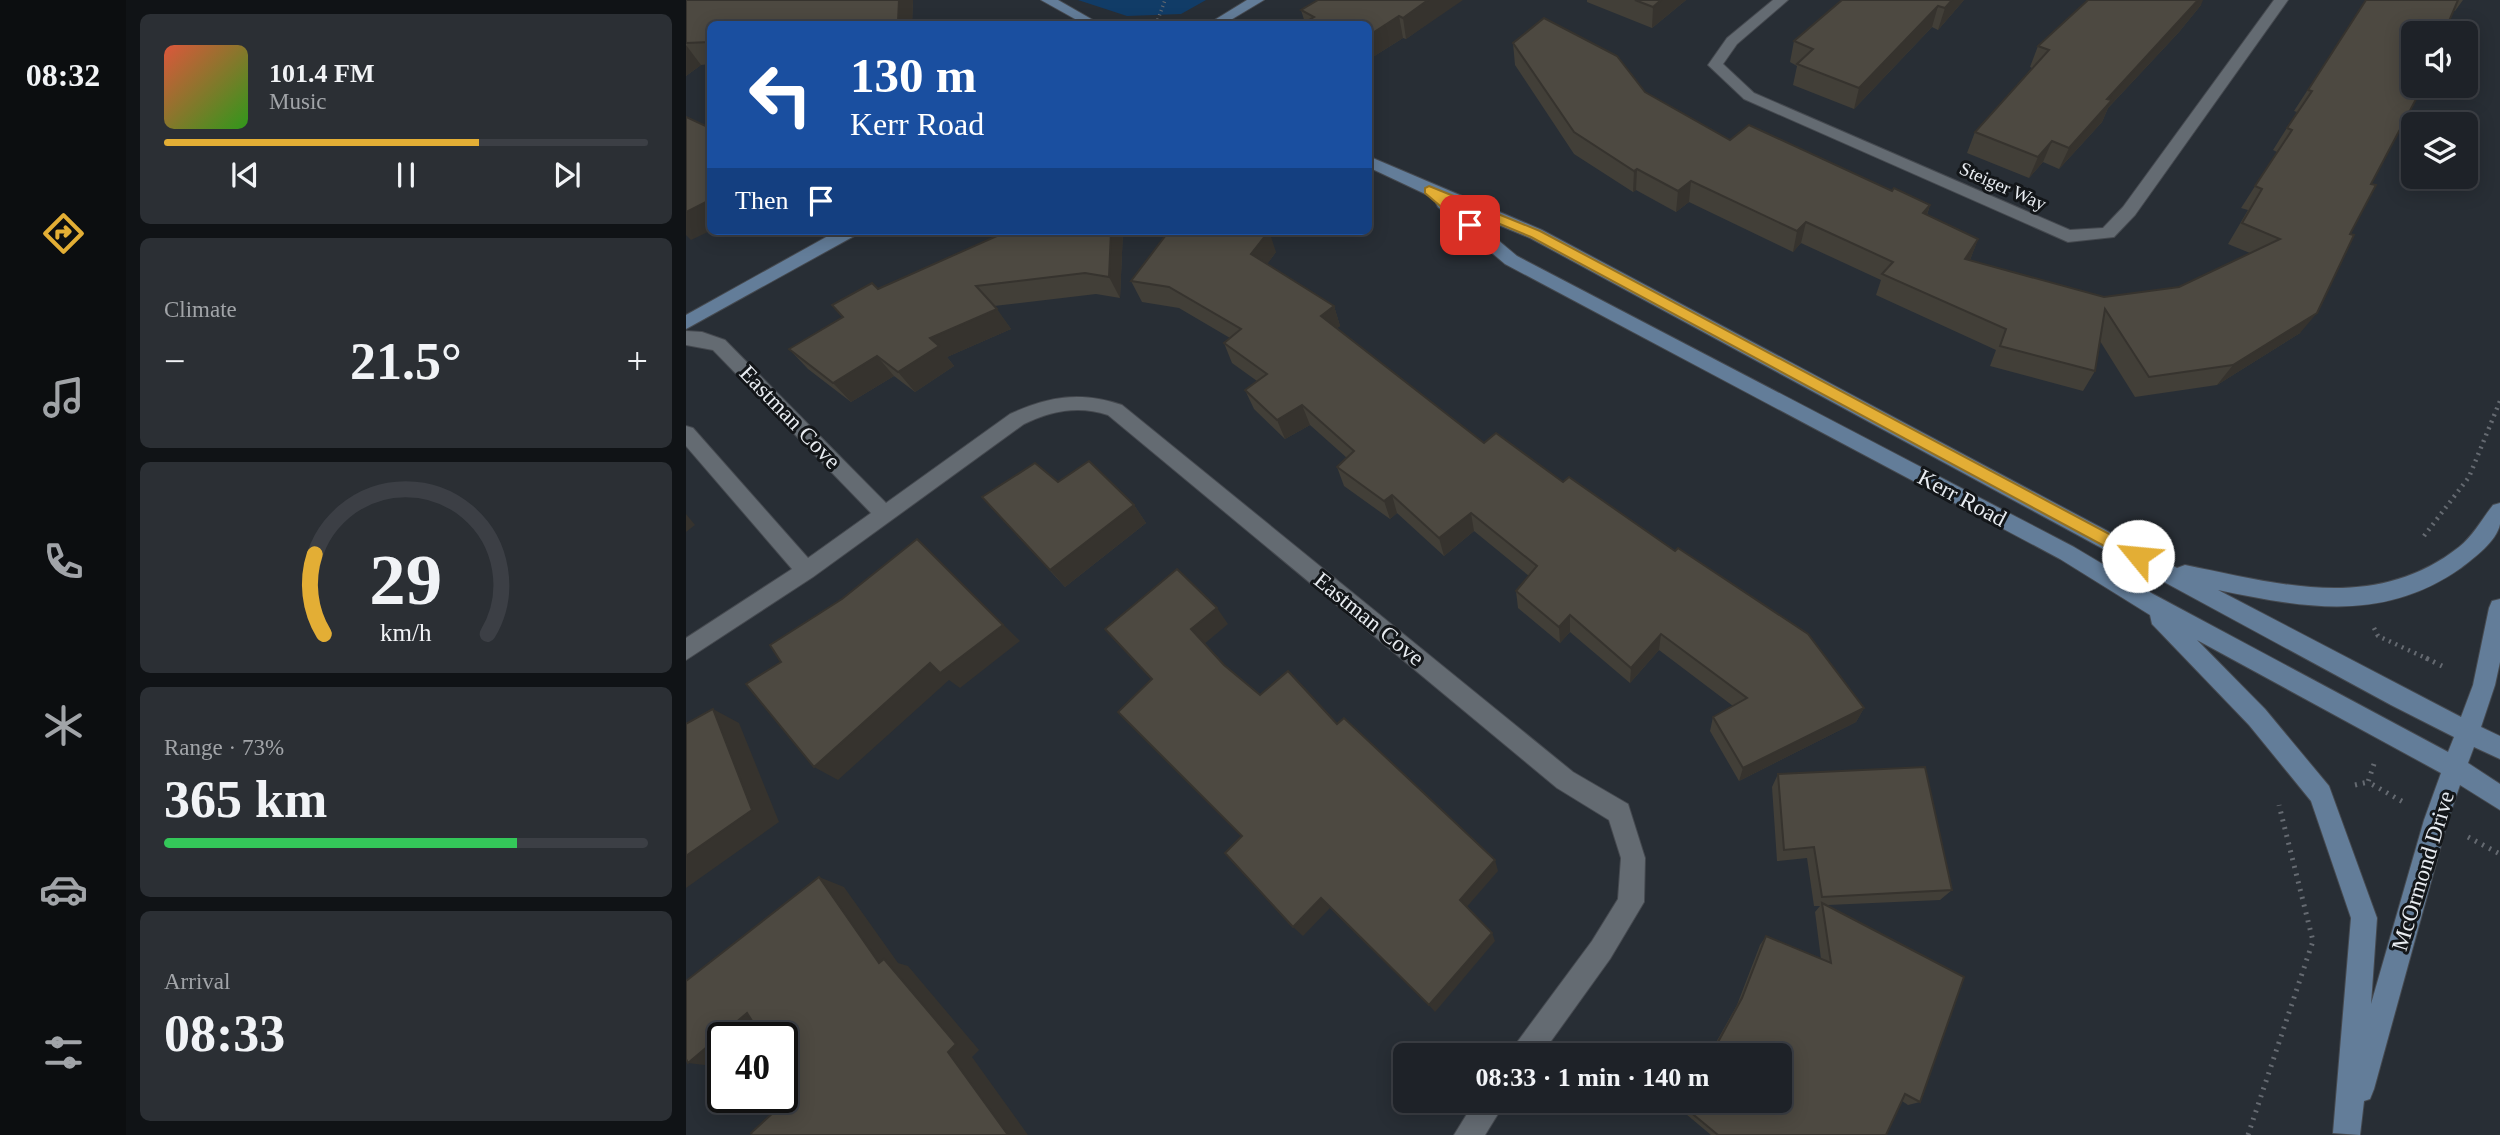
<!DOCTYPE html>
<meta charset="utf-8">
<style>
body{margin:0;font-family:"Times New Roman",serif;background:#2b2f34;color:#f1f3f6;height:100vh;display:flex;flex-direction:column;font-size:26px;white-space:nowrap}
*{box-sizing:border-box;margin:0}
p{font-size:23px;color:#a1a4a8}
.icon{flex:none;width:38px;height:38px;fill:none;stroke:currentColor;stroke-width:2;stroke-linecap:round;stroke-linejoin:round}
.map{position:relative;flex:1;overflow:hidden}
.sheet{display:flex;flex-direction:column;gap:14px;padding:14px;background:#101316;width:560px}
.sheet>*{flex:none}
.banner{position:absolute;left:21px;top:21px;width:665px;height:214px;border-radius:10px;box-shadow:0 4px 18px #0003,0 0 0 2px #3c3f45;background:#1a4fa0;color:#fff;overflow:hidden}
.buttons{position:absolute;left:1715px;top:21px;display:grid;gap:14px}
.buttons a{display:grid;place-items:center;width:77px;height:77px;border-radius:10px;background:#1e2228;box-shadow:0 4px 18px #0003,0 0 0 2px #3c3f45;font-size:35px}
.speed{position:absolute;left:21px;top:1022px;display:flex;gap:14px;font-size:35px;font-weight:700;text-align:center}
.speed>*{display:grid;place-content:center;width:91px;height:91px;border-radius:50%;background:#1e2228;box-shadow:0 4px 18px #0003,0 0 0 2px #3c3f45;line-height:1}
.speed .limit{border:4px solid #111;border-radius:10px;background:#fff;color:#111}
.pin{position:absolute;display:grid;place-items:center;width:60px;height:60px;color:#fff;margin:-30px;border-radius:14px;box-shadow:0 4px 10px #0006}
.me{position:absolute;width:77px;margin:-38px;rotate:298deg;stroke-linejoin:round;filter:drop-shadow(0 0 5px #0008)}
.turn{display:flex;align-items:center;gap:24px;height:147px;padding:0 28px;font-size:32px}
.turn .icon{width:91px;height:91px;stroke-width:2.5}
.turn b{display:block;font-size:49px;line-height:60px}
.then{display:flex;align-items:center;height:66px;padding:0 28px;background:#0003;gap:14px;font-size:26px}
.big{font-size:52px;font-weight:600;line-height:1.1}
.sheet .tile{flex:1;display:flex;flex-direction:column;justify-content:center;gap:10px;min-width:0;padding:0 24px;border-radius:10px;background:#2b2f34}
.sheet .dial{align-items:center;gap:0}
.dial svg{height:182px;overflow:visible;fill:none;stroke:#3c3f45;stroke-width:7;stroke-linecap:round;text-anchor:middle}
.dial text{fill:#f1f3f6;stroke:none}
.song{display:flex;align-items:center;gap:21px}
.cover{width:84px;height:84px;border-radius:10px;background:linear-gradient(135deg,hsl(10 70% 55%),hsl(110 70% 35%))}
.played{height:7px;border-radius:4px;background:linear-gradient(90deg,#e3ae35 65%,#3c3f45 65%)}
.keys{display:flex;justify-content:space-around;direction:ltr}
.heat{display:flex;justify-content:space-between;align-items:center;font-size:38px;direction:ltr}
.charge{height:10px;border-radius:5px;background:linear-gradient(90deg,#34c759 73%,#3c3f45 0)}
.trip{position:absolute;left:707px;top:1043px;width:399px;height:70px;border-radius:10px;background:#1e2228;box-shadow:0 4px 18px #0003,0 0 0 2px #3c3f45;font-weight:600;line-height:70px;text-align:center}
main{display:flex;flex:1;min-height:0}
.tabs{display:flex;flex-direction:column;width:126px;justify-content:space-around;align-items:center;background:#0c0e10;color:#a1a4a8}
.tabs .icon{width:49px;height:49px}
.tabs .on{color:#e3ae35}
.tabs b{font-size:32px;color:#f1f3f6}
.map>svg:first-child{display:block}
</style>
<main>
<nav class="tabs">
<b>08:32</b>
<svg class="icon on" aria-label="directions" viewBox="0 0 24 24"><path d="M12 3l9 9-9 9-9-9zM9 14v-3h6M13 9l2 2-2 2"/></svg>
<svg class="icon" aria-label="music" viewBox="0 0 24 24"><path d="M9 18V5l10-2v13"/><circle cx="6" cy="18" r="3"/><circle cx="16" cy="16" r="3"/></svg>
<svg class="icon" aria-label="phone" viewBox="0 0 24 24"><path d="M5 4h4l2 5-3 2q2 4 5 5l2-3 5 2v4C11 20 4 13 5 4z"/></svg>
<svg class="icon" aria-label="climate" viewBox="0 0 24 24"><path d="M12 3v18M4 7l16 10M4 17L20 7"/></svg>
<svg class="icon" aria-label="car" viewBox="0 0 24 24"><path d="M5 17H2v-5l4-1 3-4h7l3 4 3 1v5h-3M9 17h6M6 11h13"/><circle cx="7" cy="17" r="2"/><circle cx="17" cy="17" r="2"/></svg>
<svg class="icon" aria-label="filters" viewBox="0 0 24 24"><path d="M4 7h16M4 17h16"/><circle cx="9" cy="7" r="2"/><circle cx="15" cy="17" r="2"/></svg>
</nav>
<section class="sheet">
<div class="tile">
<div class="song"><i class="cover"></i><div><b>101.4 FM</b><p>Music</p></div></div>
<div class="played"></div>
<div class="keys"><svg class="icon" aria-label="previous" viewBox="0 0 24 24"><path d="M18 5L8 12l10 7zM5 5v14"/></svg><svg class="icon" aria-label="pause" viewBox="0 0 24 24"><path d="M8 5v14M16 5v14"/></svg><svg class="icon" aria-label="next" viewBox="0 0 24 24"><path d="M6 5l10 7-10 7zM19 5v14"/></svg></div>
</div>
<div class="tile"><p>Climate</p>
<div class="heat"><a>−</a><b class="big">21.5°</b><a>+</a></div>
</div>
<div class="tile dial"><svg viewBox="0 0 100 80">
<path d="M14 69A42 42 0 1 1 86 69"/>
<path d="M14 69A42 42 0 0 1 10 34" stroke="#e3ae35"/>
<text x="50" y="56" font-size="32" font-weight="700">29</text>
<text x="50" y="72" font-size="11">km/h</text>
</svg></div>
<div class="tile"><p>Range · 73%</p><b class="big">365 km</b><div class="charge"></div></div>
<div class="tile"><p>Arrival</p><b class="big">08:33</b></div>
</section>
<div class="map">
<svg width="1814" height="1135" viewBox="0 0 1814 1135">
<rect width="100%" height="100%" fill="#282e35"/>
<!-- green -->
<polygon fill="#113c67" points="392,0 520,0 495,14 441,16"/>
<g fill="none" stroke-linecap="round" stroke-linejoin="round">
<defs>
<g id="street">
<polygon points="1087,0 1102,0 1051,44 1037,64 1068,93 1384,230 1417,228 1437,207 1588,0 1602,0 1449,215 1428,237 1382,242 1058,99 1022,65 1041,38"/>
<path d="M 0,331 L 16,332 L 39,340 L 200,503 L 324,414 C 363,396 395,391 436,405 L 887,772 L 942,804 L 959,858 L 958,902 L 924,959 L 855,1055 L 825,1055 L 829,1045 L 906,941 L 932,899 L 935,858 L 923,820 L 871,788 L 422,415 C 392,405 365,411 338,424 L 127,577 L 0,660 L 0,638 L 106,569 L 0,446 L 0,426 L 7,428 L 122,558 L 185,513 L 27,350 L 0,345 Z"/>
<polygon points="789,1101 820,1101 799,1135 768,1135"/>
</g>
<g id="secondary">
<polygon points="355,0 372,0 414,24 398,24"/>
<polygon points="561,0 578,0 538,24 522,24"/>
<path d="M 682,156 L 856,230 L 1491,568 L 1499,565 C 1594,584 1689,613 1773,547 C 1787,536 1796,519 1807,505 L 1814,503 C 1814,510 1814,518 1814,524 C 1811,541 1788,558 1775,568 C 1697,623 1619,608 1532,590 L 1775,717 L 1787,685 L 1803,608 L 1806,601 L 1814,599 L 1814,662 L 1809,685 L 1795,727 L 1814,736 L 1814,759 L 1788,747 L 1782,763 L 1814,784 L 1814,810 L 1774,785 L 1762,820 L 1688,1089 L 1684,1099 L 1678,1101 L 1674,1135 L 1647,1133 L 1665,918 L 1625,801 L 1563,725 L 1466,624 L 1464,615 L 1374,559 L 819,264 L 752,207 L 750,203 L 752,200 L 682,167 ZM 776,210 L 844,238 L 1705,705 L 1768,737 L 1762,752 L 1467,594 L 1388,547 L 831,256 ZM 1511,640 L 1755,773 L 1738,820 L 1685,1004 L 1691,918 L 1643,786 L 1579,709 Z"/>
<polygon points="151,231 172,231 170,235 0,329 0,315"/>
</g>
</defs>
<!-- street casing -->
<use href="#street" stroke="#45494f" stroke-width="2"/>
<!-- secondary casing -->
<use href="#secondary" stroke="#45494f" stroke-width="2"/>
<!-- path-far2 -->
<polyline stroke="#656a71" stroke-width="3.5" stroke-dasharray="1 3.5" stroke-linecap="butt" points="477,24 471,22 479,0"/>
<!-- path-far1 -->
<g stroke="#656a71" stroke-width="4.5" stroke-dasharray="2 5" stroke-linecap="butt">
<polyline points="1738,536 1783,477 1814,401"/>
<polyline points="1688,628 1692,636 1744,660"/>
</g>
<!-- path -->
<g stroke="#656a71" stroke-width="5" stroke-dasharray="2 6" stroke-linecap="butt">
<polyline points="1740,658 1756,666"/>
<polyline points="1688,764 1682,782 1719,803"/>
<polyline points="1669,785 1682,782"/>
<polyline points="1782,837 1814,854"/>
<polyline points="1562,1135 1627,941 1593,805"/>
</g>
<!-- street -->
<use href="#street" fill="#646b72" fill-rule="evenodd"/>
<!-- secondary -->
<use href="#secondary" fill="#637d99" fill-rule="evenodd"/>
</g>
<!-- wall -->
<g fill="#423f38">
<polygon points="0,0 227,0 226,24 24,24 24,64 15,65 0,76"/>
<polygon points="901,0 1000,0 966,28 901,2"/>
<polygon points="1278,0 1252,30 1246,27 1168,109 1107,85 1111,66 1104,62 1108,41"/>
<polygon points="1680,0 1777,0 1769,11 1767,11 1685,184 1664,234 1614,333 1531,385 1449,397 1414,341 1409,371 1397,391 1304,366 1310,350 1190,295 1195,280 1115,243 1107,252 1003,202 990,212 950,190 947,192 888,154 829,65 827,43 959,92 1044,140 1206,191 1244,205 1241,215 1292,239 1284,260 1418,297 1493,287 1564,253 1542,244 1562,210 1555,208 1591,152 1587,150 1611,112 1608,111"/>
<polygon points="1515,5 1493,32 1422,108 1416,122 1373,169 1357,162 1343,178 1281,153 1289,132 1346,68 1344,67 1352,46"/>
<polygon points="615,10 755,14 720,39 717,38 682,60 682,24 619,23"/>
<polygon points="322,231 437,231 434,298 410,294 308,306 325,329 261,357 268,366 229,392 208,376 165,402 122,369 103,349 157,317 146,305 192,289"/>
<polygon points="590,252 581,264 648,306 654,326 651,328 798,443 1178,708 1170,722 1053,781 1024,731 1027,717 1047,706 973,650 944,683 884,632 874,643 832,608 830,591 843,576 788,531 758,556 711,513 704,519 658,486 651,467 661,458 624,425 599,439 568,409 559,390 571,381 546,363 538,343 544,338 493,308 456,302 445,281"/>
<polygon points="372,482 448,505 460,523 379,587 296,497"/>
<polygon points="1092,774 1266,890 1254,900 1142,905 1234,1102 1222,1105 1216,1101 1200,1135 1025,1135 994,1109 998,1101 1094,1101 1094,1055 1023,1055 1051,1005 1074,945 1080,936 1135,959 1129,912 1134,906 1128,906 1121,858 1091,861 1086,787"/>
</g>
<!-- shaded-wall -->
<g fill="#36332e">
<polygon points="213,0 227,0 226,24 199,24"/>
<polygon points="742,0 777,0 720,39 717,18"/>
<polygon points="975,0 1000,0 966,28 967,7"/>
<polygon points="1266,0 1278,0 1252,30 1259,8"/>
<polygon points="1512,0 1517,0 1515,5 1493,32 1422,108 1416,122 1373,169 1383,148 1421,99"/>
<polygon points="1252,6 1246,27 1168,109 1173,88"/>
<polygon points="713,16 717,38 682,60 682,36"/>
<polygon points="0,45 15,65 0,76"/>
<polygon points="1366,141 1357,162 1343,178 1352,157"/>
<polygon points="951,169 950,190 947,192 948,171"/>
<polygon points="1005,181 1003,202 990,212 992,191"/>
<polygon points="24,200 24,231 5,240 0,235 0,212"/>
<polygon points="1244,205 1237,226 1237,213"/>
<polygon points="1120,222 1115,243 1107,252 1111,231"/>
<polygon points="425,231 437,231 434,298 423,277"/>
<polygon points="583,231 590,252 573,275 565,254"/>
<polygon points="1292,239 1284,260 1279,259"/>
<polygon points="648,306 654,326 641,336 635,316"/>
<polygon points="311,309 325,329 261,357 268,366 229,392 212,372 244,338"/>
<polygon points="1631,313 1614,333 1531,385 1547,365"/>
<polygon points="191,356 208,376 165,402 147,383"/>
<polygon points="616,405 624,425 599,439 591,420"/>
<polygon points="706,495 711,513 704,519 698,501"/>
<polygon points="448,505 460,523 379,587 364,570"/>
<polygon points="785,513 788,531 758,556 753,538"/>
<polygon points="0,514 9,525 0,532"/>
<polygon points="249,557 334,641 274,688 263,680 152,780 128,767"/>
<polygon points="531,608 542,624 517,645 505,629"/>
<polygon points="884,615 884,632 874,643 873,627"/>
<polygon points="975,634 973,650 944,683 945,668"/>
<polygon points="1178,708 1170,722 1053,781 1057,768"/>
<polygon points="27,709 53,723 93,822 0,888 0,856"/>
<polygon points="809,860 812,871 778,910 774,900"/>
<polygon points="133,877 158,887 212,963 222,966 293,1050 286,1057 342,1135 322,1135 262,1052 193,963"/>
<polygon points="635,898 644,908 617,936 607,927"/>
<polygon points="806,933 809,941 749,1012 743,1005"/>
<polygon points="61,1013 91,1019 69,1038 37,1038 37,1066 35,1067 2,1063"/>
</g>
<!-- building -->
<g fill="#4d4941" stroke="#36332e" stroke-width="2">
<polygon points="0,0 213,0 212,22 199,24 24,24 24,42 0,43"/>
<polygon points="632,0 742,0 717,18 713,16 682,36 682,24 616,24 628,17 615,10"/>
<polygon points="949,0 975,0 967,7"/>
<polygon points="1156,0 1266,0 1259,8 1252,6 1173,88 1111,64 1127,49 1108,41"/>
<polygon points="1402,0 1512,0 1421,99 1426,100 1383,148 1366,141 1352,157 1289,132 1363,50 1352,46"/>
<polygon points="1680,0 1772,0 1758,33 1727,33 1727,86 1737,86 1685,184 1690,185 1664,234 1668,235 1631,313 1547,365 1463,377 1419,309 1409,371 1314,346 1320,329 1196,274 1207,262 1120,222 1111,231 1005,181 992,191 951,169 948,171 888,132 827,43 858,18 931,56 959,92 1044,140 1063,125 1206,191 1208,188 1244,205 1237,213 1292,239 1279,259 1418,297 1493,287 1594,239 1556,223 1576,189 1569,186 1606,130 1601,128 1626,91 1622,90"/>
<polygon points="0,117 24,128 24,200 0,212"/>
<polygon points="322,231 425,231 423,277 399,273 290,286 311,309 244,338 253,346 212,372 191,356 147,383 103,349 157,317 146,305 186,283 192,289"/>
<polygon points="483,231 583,231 565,254 648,306 635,316 798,443 810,433 877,482 883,477 989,551 992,548 1122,634 1178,708 1057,768 1027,717 1061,698 975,634 945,668 884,615 873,627 830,591 851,566 785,513 753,538 706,495 698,501 651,467 668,451 616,405 591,420 559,390 581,374 538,343 555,329 483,287 445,281"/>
<polygon points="403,461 448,505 364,570 296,497 349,463 372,482"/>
<polygon points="231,539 317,625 254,673 244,663 128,767 60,684 95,662 84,645 156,599"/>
<polygon points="491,569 531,608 505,629 538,665 574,695 602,671 651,724 658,718 809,860 774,900 806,933 743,1005 635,898 607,927 539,853 556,836 432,712 466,679 419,629"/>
<polygon points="27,709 66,810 0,856 0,724"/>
<polygon points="1239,767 1266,890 1136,897 1128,847 1098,850 1092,774"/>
<polygon points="133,877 193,963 198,959 270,1044 262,1052 322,1135 66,1135 65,1133 111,1091 96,1068 96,1038 77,1038 61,1013 2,1063 0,1059 0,981"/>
<polygon points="1136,903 1278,977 1234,1102 1219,1094 1200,1135 1032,1135 997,1106 1000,1101 1094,1101 1094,1055 1025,1055 1056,998 1080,936 1145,963"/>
</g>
<!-- route -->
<polygon fill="#e3ae35" stroke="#947122" stroke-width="2" points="743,186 854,231 1457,552 1460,556 1457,561 1446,561 845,237 768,205 790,225 788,228 780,228 739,193 739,188"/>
<g text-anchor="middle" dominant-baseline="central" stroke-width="6" stroke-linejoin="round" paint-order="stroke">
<!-- far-street labels -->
<g font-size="19" fill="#e8ecf1" stroke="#131619">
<text transform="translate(1317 186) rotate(24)">Steiger Way</text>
</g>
<!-- street labels -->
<g font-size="23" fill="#e8ecf1" stroke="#131619">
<text transform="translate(104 417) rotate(46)">Eastman Cove</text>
<text transform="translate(1276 498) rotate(28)">Kerr Road</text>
<text transform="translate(683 619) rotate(39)">Eastman Cove</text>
<text transform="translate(1737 871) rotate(-73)">McOrmond Drive</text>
</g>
</g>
</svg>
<div class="buttons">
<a><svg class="icon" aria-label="sound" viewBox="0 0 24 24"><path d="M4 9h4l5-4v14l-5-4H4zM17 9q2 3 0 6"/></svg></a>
<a><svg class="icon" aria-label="layers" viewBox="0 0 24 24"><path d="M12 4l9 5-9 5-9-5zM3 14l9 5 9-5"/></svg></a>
</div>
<div class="speed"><div class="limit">40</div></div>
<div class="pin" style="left:784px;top:225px;background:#d93025"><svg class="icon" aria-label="arrive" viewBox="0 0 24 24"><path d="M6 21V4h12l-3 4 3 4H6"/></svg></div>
<svg class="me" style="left:1452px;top:556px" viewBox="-20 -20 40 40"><circle r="19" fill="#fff"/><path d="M0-13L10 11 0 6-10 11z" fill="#e3ae35"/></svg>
<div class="trip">08:33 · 1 min · 140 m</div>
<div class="banner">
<div class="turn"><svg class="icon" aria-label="left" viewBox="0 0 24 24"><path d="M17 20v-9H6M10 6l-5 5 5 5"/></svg><div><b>130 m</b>Kerr Road</div></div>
<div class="then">Then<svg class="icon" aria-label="arrive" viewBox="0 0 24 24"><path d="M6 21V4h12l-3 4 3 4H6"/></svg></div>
</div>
</div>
</main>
